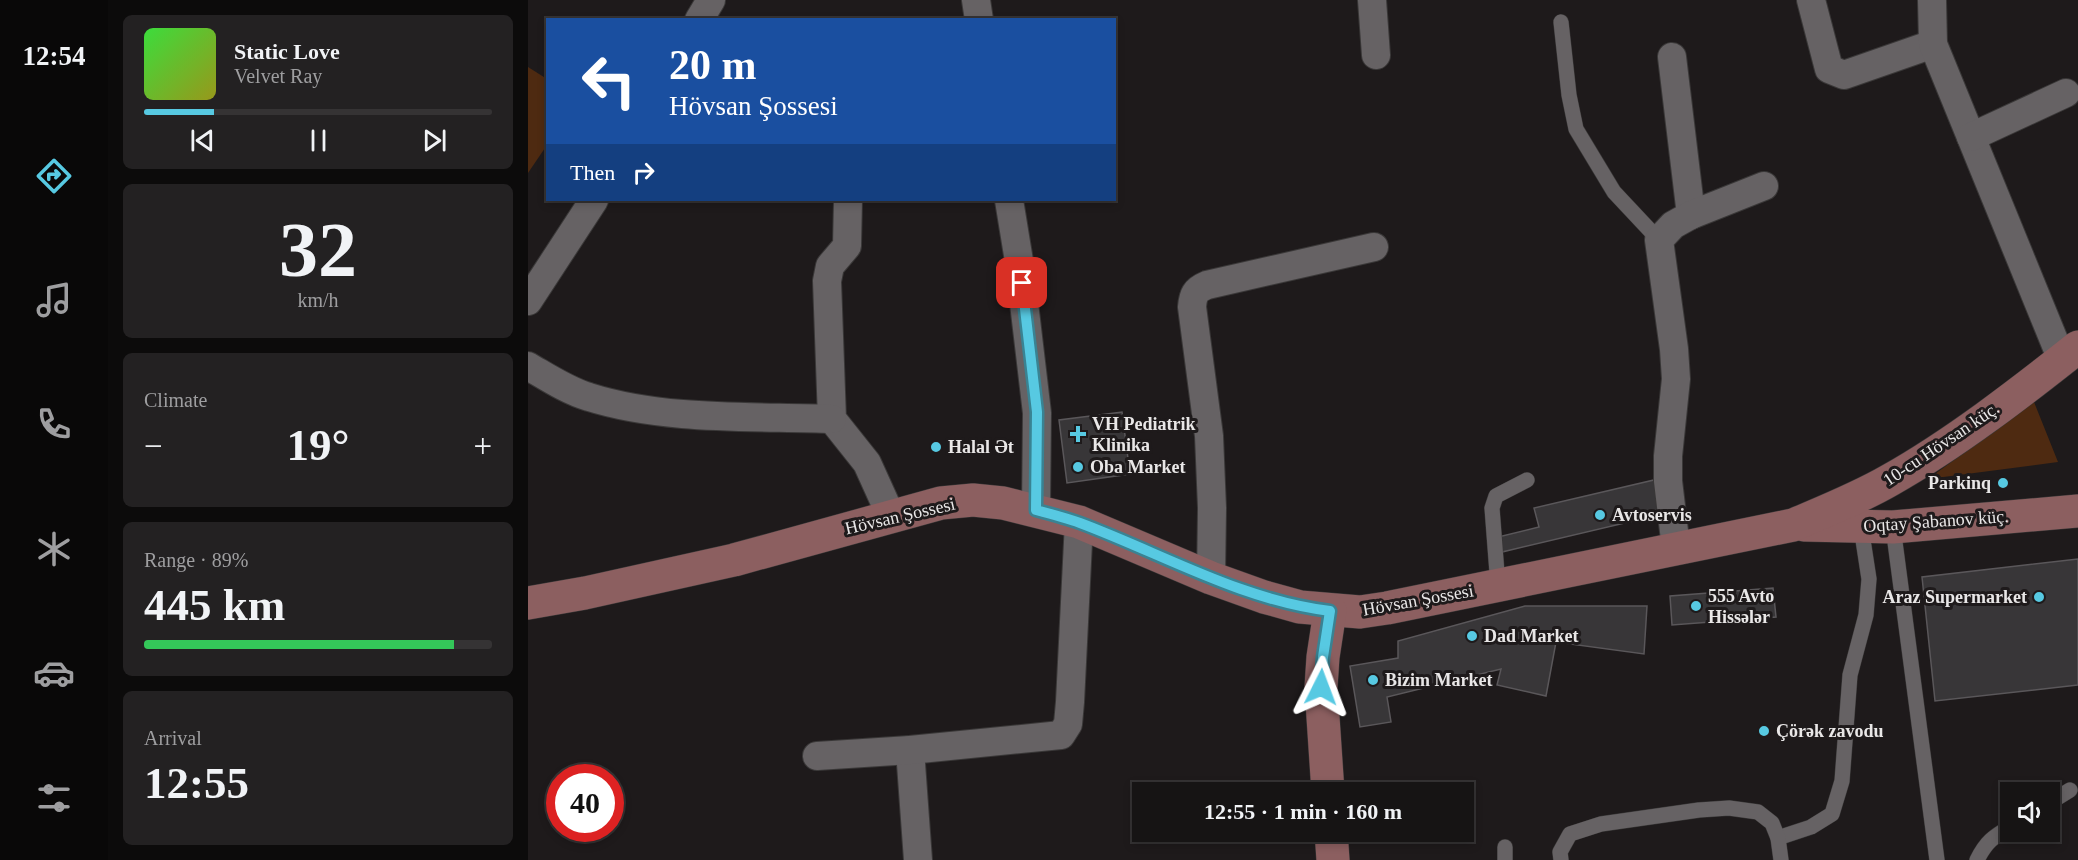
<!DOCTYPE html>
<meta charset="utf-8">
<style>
body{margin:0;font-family:"Times New Roman",serif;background:#232122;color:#f1f3f6;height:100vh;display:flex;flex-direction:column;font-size:22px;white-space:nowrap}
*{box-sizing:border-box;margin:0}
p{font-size:20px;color:#9e9ea0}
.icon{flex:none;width:33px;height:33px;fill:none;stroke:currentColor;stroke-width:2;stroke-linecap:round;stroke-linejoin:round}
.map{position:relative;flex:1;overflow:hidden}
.panel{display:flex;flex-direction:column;gap:15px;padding:15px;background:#0c0b0b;width:420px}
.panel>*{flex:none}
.hud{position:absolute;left:18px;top:18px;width:570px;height:183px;border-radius:0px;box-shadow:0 3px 9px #0003,0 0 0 2px #353334;background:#1a4fa0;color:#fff;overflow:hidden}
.tools{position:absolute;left:1472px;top:782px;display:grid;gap:12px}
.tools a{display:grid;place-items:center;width:60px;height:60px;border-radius:0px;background:#161414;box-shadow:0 3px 9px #0003,0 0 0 2px #353334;font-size:30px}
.speed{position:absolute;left:18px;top:764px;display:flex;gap:12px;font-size:30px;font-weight:700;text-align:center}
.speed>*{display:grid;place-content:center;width:78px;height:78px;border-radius:50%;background:#161414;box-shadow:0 3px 9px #0003,0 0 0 2px #353334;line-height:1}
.speed .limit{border:9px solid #d22;background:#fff;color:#111}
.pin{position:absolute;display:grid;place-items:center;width:51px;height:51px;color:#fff;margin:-26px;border-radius:12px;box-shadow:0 3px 9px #0006}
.me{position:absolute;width:66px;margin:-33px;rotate:3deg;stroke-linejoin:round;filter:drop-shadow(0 0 4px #0008)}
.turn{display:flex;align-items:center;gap:21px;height:126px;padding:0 24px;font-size:27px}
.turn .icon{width:78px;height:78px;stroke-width:2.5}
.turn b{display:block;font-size:42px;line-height:51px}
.then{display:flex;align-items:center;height:57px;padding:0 24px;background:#0003;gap:12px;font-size:22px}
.big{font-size:45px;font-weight:700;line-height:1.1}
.panel .widget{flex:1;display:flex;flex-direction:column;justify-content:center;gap:9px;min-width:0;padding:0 21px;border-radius:9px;background:#232122}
.panel .dial{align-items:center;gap:0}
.dial b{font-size:78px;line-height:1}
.song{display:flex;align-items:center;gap:18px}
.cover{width:72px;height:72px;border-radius:9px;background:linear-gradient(135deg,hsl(120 70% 55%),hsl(60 70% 35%))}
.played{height:6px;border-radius:3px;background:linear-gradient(90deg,#57c9e2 20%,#353334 20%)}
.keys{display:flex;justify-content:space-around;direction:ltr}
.heat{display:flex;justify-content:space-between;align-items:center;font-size:33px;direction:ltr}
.charge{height:9px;border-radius:4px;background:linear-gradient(90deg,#34c759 89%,#353334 0)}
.trip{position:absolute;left:604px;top:782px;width:342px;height:60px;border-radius:0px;background:#161414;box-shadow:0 3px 9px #0003,0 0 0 2px #353334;font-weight:700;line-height:60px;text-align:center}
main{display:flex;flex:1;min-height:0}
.tab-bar{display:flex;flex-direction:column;width:108px;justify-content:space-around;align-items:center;background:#090808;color:#9e9ea0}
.tab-bar .icon{width:42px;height:42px}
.tab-bar .selected{color:#57c9e2}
.tab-bar b{font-size:27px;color:#f1f3f6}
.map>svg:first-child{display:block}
</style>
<main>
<nav class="tab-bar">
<b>12:54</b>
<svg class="icon selected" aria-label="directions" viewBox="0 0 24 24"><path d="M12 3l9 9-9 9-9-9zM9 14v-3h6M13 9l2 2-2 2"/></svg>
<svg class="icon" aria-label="music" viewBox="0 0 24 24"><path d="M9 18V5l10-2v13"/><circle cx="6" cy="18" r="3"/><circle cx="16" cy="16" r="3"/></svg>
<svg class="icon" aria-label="phone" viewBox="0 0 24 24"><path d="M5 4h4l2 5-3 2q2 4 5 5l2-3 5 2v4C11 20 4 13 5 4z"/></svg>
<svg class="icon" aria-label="climate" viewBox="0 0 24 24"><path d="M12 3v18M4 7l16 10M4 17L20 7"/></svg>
<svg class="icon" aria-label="car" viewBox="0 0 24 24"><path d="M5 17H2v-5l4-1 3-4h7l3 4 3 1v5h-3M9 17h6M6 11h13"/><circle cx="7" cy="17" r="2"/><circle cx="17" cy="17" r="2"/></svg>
<svg class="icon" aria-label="filters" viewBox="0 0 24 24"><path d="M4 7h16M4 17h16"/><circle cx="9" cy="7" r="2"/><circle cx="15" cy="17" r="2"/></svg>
</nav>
<section class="panel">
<div class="widget">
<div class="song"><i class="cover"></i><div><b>Static Love</b><p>Velvet Ray</p></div></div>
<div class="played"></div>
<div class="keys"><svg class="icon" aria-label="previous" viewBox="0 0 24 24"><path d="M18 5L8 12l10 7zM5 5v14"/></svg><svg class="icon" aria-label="pause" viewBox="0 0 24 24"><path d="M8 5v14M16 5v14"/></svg><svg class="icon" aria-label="next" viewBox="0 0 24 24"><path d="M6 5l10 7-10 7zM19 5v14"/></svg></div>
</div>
<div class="widget dial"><b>32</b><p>km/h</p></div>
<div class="widget"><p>Climate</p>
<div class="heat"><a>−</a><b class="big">19°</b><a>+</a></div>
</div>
<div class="widget"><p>Range · 89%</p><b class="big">445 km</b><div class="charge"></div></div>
<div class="widget"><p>Arrival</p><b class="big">12:55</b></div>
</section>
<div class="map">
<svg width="1550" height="860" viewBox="0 0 1550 860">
<rect width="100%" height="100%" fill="#1e1a1b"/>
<!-- green -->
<g fill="#4e2a11">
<polygon points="0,67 19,79 19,145 0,173"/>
<polygon points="1506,402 1530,462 1400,479"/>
</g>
<!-- building -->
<g fill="#383638" stroke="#5a575a" stroke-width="1.5">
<polygon points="594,412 602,474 539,483 531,420"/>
<polygon points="1126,480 1135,514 974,552 970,537 1011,527 1006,508"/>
<polygon points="1550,559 1550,685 1407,701 1394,577"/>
<polygon points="1245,588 1248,617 1144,625 1142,596"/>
<polygon points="997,606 1119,606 1116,654 1028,642 1018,696 969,685 973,669 859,697 863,722 832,727 822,666 870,658 870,641"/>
</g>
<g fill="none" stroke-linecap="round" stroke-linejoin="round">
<defs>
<g id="lane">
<polyline points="1033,22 1041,95 1048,129 1086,192 1131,240"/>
<polyline points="1365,527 1409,860"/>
<polyline points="970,586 964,508 968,496 999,480"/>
<polyline points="1521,803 1542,790"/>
<polyline points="1250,838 1283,827 1304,814 1314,781 1322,675 1338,615 1341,579 1333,527"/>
<polyline points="977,860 977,847"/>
<polyline points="1033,860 1032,852 1042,834 1073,824 1171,810 1201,808 1230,812 1244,823 1250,838 1253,860"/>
<path d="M 1449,860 C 1458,842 1465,837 1482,827"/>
</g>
<g id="street">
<polyline points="448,0 451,20"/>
<polyline points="844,0 848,55"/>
<polyline points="1283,0 1301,69 1316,75 1405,44"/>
<polyline points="1404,0 1405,44 1534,360"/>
<polyline points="171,20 183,0"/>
<polyline points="1144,57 1163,215"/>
<polyline points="1443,137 1538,93"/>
<polyline points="320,200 319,246 302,266 299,281 304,419 339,463 363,516"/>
<polyline points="481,200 491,261 509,413 508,510"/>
<polyline points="0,301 66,200"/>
<path d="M 0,366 C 19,377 40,391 61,397 C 137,421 225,416 304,419"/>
<polyline points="1148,548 1140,481 1140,456 1148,379 1146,349 1131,240 1145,225 1163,215 1236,186"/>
<path d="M 683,578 L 684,508 L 681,436 L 664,307 C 665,295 667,290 679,285 L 846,247"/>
<polyline points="382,750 390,860"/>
<polyline points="289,756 382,750 533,735 540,724 542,702 551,522"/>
</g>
<g id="secondary">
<polyline points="1276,525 1365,527 1550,511"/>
<path d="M 0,603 L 57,593 L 206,560 L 413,503 L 445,500 L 475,503 L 551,522 L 683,578 L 736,597 L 772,607 L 832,612 L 859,608 L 1265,525 C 1298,511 1331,498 1362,480 C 1426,444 1492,393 1550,347"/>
<polyline points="800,792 793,687 795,657 802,611"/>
<polyline points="803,831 805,860"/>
</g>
</defs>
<!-- lane casing -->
<use href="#lane" stroke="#3a3838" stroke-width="16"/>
<!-- street casing -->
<use href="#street" stroke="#3a3838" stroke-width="30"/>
<!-- secondary casing -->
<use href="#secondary" stroke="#3a3838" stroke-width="34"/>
<!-- lane -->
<use href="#lane" stroke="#666264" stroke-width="15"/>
<!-- street -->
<use href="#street" stroke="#666264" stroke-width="28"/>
<!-- secondary -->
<use href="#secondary" stroke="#8c5f60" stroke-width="33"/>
</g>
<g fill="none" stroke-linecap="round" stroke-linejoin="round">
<defs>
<path id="route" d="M 494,283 L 509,412 L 508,510 C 523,514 538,518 552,523 C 635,554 713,600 802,611 L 795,657 L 793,687"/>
</defs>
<!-- route casing -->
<use href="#route" stroke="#398393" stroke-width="15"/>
<!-- route -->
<use href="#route" stroke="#57c9e2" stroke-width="10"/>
</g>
<!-- markers -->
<g fill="#57c9e2" stroke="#1e1a1b" stroke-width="2">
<path d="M547 425h6v6h6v6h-6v6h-6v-6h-6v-6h6z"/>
<circle cx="408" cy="447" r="6"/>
<circle cx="550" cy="467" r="6"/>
<circle cx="1475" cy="483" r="6"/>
<circle cx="1072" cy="515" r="6"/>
<circle cx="1511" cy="597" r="6"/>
<circle cx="1168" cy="606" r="6"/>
<circle cx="944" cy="636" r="6"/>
<circle cx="845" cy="680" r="6"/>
<circle cx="1236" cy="731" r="6"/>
</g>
<g text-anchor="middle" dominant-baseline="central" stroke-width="6" stroke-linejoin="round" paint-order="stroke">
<!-- poi labels -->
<g font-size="18" font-weight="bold" fill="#e9e7e7" stroke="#1e1a1b" text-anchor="start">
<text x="564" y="424">VH Pediatrik<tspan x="564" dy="21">Klinika</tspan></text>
<text x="420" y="447">Halal Ət</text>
<text x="562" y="467">Oba Market</text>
<text x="1463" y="483" text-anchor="end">Parkinq</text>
<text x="1084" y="515">Avtoservis</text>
<text x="1180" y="596">555 Avto<tspan x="1180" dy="21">Hissələr</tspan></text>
<text x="1499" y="597" text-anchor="end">Araz Supermarket</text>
<text x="956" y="636">Dad Market</text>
<text x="857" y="680">Bizim Market</text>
<text x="1248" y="731">Çörək zavodu</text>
</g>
<!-- street labels -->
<g font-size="18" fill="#e9e7e7" stroke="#1e1a1b">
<text transform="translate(1413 444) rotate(-34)">10-cu Hövsan küç.</text>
<text transform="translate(372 516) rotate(-13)">Hövsan Şossesi</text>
<text transform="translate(1408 521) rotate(-4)">Oqtay Şabanov küç.</text>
<text transform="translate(890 600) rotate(-10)">Hövsan Şossesi</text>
</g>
</g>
</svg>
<div class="tools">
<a><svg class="icon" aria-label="sound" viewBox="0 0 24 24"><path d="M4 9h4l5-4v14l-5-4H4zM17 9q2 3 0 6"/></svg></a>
</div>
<div class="speed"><div class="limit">40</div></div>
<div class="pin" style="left:494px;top:283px;background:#d93025"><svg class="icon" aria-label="arrive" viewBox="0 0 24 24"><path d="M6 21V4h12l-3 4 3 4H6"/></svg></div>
<svg class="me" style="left:793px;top:687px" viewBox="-20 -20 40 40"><path d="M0-17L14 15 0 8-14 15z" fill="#57c9e2" stroke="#fff" stroke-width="4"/></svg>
<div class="trip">12:55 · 1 min · 160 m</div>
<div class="hud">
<div class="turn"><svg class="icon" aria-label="left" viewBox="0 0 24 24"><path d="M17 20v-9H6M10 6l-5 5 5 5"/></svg><div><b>20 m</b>Hövsan Şossesi</div></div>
<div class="then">Then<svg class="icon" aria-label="right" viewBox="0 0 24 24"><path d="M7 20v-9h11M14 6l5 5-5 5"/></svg></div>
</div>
</div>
</main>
